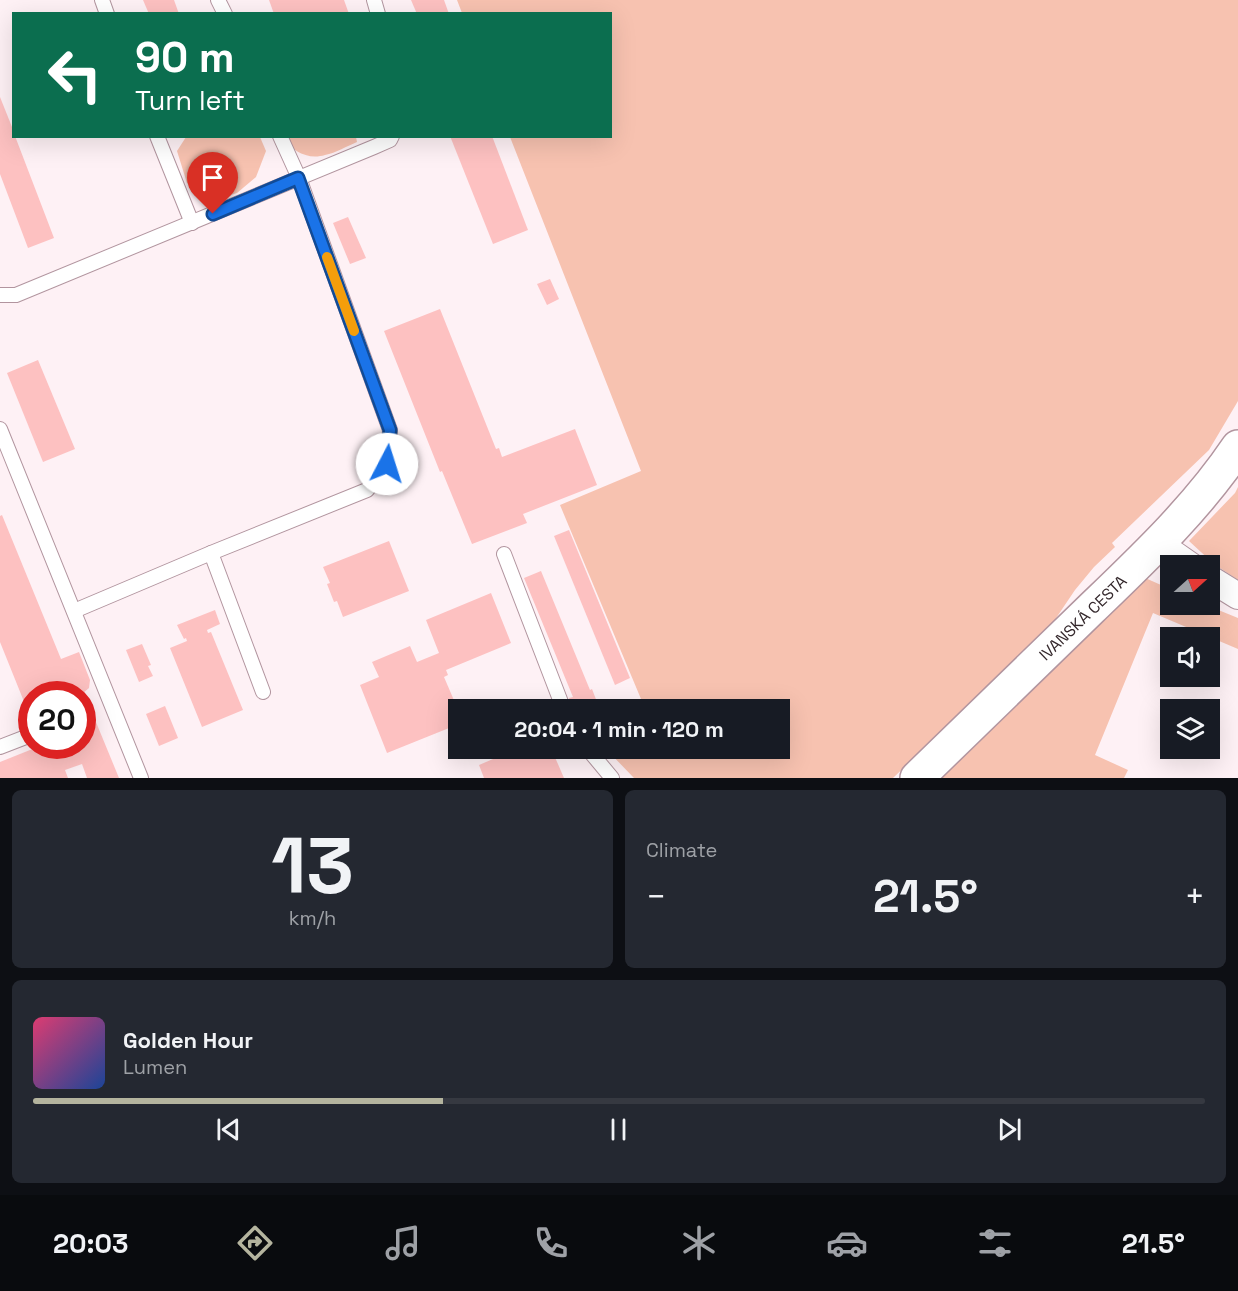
<!DOCTYPE html>
<meta charset="utf-8">
<style>
body{margin:0;font-family:"Space Grotesk",sans-serif;background:#242831;color:#f1f3f6;height:100vh;display:flex;flex-direction:column;font-size:22px;white-space:nowrap}
*{box-sizing:border-box;margin:0}
p{font-size:20px;color:#9ea1a6}
.icon{flex:none;width:33px;height:33px;fill:none;stroke:currentColor;stroke-width:2;stroke-linecap:round;stroke-linejoin:round}
.map{position:relative;height:778px;overflow:hidden}
.details{display:flex;flex-direction:column;gap:12px;padding:12px;background:#0d0f14;flex:1}
.details>*{flex:none}
.banner{position:absolute;left:12px;top:12px;width:600px;height:126px;border-radius:0px;box-shadow:0 6px 24px #0002;background:#0b6e4f;color:#fff;overflow:hidden}
.needle{width:39px;rotate:69deg}
.controls{position:absolute;left:1160px;top:555px;display:grid;gap:12px}
.controls a{display:grid;place-items:center;width:60px;height:60px;border-radius:0px;background:#171b24;box-shadow:0 6px 24px #0002;font-size:30px}
.speed{position:absolute;left:18px;top:681px;display:flex;gap:12px;font-size:30px;font-weight:700;text-align:center}
.speed>*{display:grid;place-content:center;width:78px;height:78px;border-radius:50%;background:#171b24;box-shadow:0 6px 24px #0002;line-height:1}
.speed .limit{border:9px solid #d22;background:#fff;color:#111}
.pin{position:absolute;display:grid;place-items:center;width:51px;height:51px;color:#fff;margin:-62px -26px;border-radius:50% 50% 50% 0;rotate:-45deg;box-shadow:0 0 6px #0007}
.pin .icon{rotate:45deg}
.me{position:absolute;width:66px;margin:-33px;rotate:5deg;stroke-linejoin:round;filter:drop-shadow(0 0 4px #0008)}
.turn{display:flex;align-items:center;gap:21px;height:126px;padding:0 24px;font-size:27px}
.turn .icon{width:78px;height:78px;stroke-width:2.5}
.turn b{display:block;font-size:42px;line-height:51px}
.big{font-size:45px;font-weight:800;line-height:1.1}
.details .card{flex:1;display:flex;flex-direction:column;justify-content:center;gap:9px;min-width:0;padding:0 21px;border-radius:9px;background:#242831}
.details .dial{align-items:center;gap:0}
.dial b{font-size:78px;line-height:1}
.song{display:flex;align-items:center;gap:18px}
.cover{width:72px;height:72px;border-radius:9px;background:linear-gradient(135deg,hsl(340 70% 55%),hsl(220 70% 35%))}
.played{height:6px;border-radius:3px;background:linear-gradient(90deg,#b4b49e 35%,#363941 35%)}
.keys{display:flex;justify-content:space-around;direction:ltr}
.heat{display:flex;justify-content:space-between;align-items:center;font-size:33px;direction:ltr}
.details .tiles{flex:1;display:grid;gap:12px;grid-template-columns:1fr 1fr}
.card:last-child{grid-column:span 2}
.trip{position:absolute;left:448px;top:699px;width:342px;height:60px;border-radius:0px;background:#171b24;box-shadow:0 6px 24px #0002;font-weight:800;line-height:60px;text-align:center}
.menu{display:flex;height:96px;justify-content:space-around;align-items:center;background:#090b0e;color:#9ea1a6}
.menu .icon{width:42px;height:42px}
.menu .active{color:#b4b49e}
.menu b{font-size:27px;color:#f1f3f6}
.map>svg:first-child{display:block}
</style>
<div class="map">
<svg width="1238" height="778" viewBox="0 0 1238 778">
<rect width="100%" height="100%" fill="#fef1f5"/>
<!-- green -->
<g fill="#f7c2b0">
<polygon points="457,0 1238,0 1238,401 1209,450 1112,543 1115,547 1094,567 1075,590 1048,630 893,778 634,778 606,749 780,748 780,710 624,709 641,699 560,505 641,471 510,137 610,136 610,14 462,13"/>
<polygon points="260,137 266,151 256,177 237,193 212,201 187,183 177,151 186,137"/>
<path d="M 285,137 L 356,137 L 357,142 C 347,146 336,153 325,155 C 309,160 291,152 285,137 Z"/>
<polygon points="1238,487 1238,580 1214,564 1189,541 1235,493"/>
<polygon points="1143,577 1170,589 1170,604 1206,605 1238,618 1238,649 1153,613 1095,755 1128,770 1124,778 936,778"/>
</g>
<!-- building -->
<g fill="#fdc1c1">
<polygon points="143,0 174,0 179,14 149,14"/>
<polygon points="269,0 344,0 349,14 274,14"/>
<polygon points="411,0 444,0 449,14 417,14"/>
<polygon points="0,97 14,132 14,136 15,136 54,238 28,248 0,174"/>
<polygon points="450,136 492,136 528,230 493,244"/>
<polygon points="348,217 366,258 350,264 333,223"/>
<polygon points="550,279 559,299 547,305 537,284"/>
<polygon points="440,309 496,449 499,448 502,457 575,429 597,485 523,514 527,523 472,544 442,471 440,472 384,331"/>
<polygon points="38,360 75,449 43,462 7,373"/>
<polygon points="2,515 61,659 79,652 90,680 89,688 82,694 32,694 31,719 0,642 0,516"/>
<polygon points="569,530 630,678 615,685 554,536"/>
<polygon points="389,541 409,591 343,617 337,601 334,602 327,584 330,583 323,567"/>
<polygon points="541,571 590,690 592,689 597,702 586,708 585,706 573,710 569,698 573,697 524,578"/>
<polygon points="491,593 511,643 446,670 448,675 444,677 459,712 459,724 387,753 360,685 379,677 372,662 410,646 417,662 439,653 426,620"/>
<polygon points="215,610 220,624 207,630 208,633 211,632 243,710 202,727 170,648 187,641 186,638 184,639 177,625"/>
<polygon points="142,644 151,665 148,666 153,676 139,682 126,650"/>
<polygon points="165,706 178,738 159,746 146,714"/>
<polygon points="91,710 119,778 87,778 82,764 65,770 68,778 0,778 0,762 40,746 82,746 82,713"/>
<polygon points="519,748 551,748 564,778 484,778 479,765"/>
</g>
<g fill="none" stroke-linecap="round" stroke-linejoin="round">
<defs>
<g id="lane">
<polyline points="102,0 107,14"/>
<polyline points="218,0 225,14"/>
<polyline points="374,0 378,14"/>
<polyline points="157,136 192,223"/>
<polyline points="0,295 16,295 374,147 390,140 392,136"/>
<polyline points="0,429 141,778"/>
<polyline points="211,553 263,692"/>
<polyline points="504,554 564,710"/>
<polyline points="74,611 211,553 367,490 387,464 390,430 299,178 280,136"/>
<polyline points="0,747 31,735"/>
<polyline points="587,748 612,778"/>
</g>
<g id="street">
<polyline points="1158,543 1191,566"/>
<polyline points="1209,578 1238,596"/>
</g>
<path id="secondary" d="M 917,778 C 975,722 1033,666 1091,609 C 1143,559 1197,508 1238,447"/>
</defs>
<!-- lane casing -->
<use href="#lane" stroke="#b2959f" stroke-width="16"/>
<!-- street casing -->
<use href="#street" stroke="#b2959f" stroke-width="28"/>
<!-- secondary casing -->
<use href="#secondary" stroke="#b2959f" stroke-width="36"/>
<!-- lane -->
<use href="#lane" stroke="#fff" stroke-width="14"/>
<!-- street -->
<use href="#street" stroke="#fff" stroke-width="26"/>
<!-- secondary -->
<use href="#secondary" stroke="#fff" stroke-width="33"/>
</g>
<g fill="none" stroke-linecap="round" stroke-linejoin="round">
<defs>
<polyline id="route" points="213,214 298,178 390,430 387,464"/>
</defs>
<!-- route casing -->
<use href="#route" stroke="#114b97" stroke-width="15"/>
<!-- route -->
<use href="#route" stroke="#1a73e8" stroke-width="10"/>
<!-- slow -->
<polyline stroke="#f59e0b" stroke-width="10" points="327,257 354,331"/>
</g>
<g text-anchor="middle" dominant-baseline="central" stroke-width="5" stroke-linejoin="round" paint-order="stroke">
<!-- street labels -->
<g font-size="16" fill="#35292d" stroke="#fff">
<text transform="translate(1083 618) rotate(-44)">IVANSKÁ CESTA</text>
</g>
</g>
</svg>
<div class="controls">
<a><svg class="needle" viewBox="-14 -14 28 28"><path d="M0-13l5 13h-10z" fill="#e53935"/><path d="M0 13l5-13h-10z" fill="#9ea1a6"/></svg></a>
<a><svg class="icon" aria-label="sound" viewBox="0 0 24 24"><path d="M4 9h4l5-4v14l-5-4H4zM17 9q2 3 0 6"/></svg></a>
<a><svg class="icon" aria-label="layers" viewBox="0 0 24 24"><path d="M12 4l9 5-9 5-9-5zM3 14l9 5 9-5"/></svg></a>
</div>
<div class="speed"><div class="limit">20</div></div>
<div class="pin" style="left:213px;top:214px;background:#d93025"><svg class="icon" aria-label="arrive" viewBox="0 0 24 24"><path d="M6 21V4h12l-3 4 3 4H6"/></svg></div>
<svg class="me" style="left:387px;top:464px" viewBox="-20 -20 40 40"><circle r="19" fill="#fff"/><path d="M0-13L10 11 0 6-10 11z" fill="#1a73e8"/></svg>
<div class="trip">20:04 · 1 min · 120 m</div>
<div class="banner">
<div class="turn"><svg class="icon" aria-label="left" viewBox="0 0 24 24"><path d="M17 20v-9H6M10 6l-5 5 5 5"/></svg><div><b>90 m</b>Turn left</div></div>
</div>
</div>
<section class="details">
<div class="tiles">
<div class="card dial"><b>13</b><p>km/h</p></div>
<div class="card"><p>Climate</p>
<div class="heat"><a>−</a><b class="big">21.5°</b><a>+</a></div>
</div>
<div class="card">
<div class="song"><i class="cover"></i><div><b>Golden Hour</b><p>Lumen</p></div></div>
<div class="played"></div>
<div class="keys"><svg class="icon" aria-label="previous" viewBox="0 0 24 24"><path d="M18 5L8 12l10 7zM5 5v14"/></svg><svg class="icon" aria-label="pause" viewBox="0 0 24 24"><path d="M8 5v14M16 5v14"/></svg><svg class="icon" aria-label="next" viewBox="0 0 24 24"><path d="M6 5l10 7-10 7zM19 5v14"/></svg></div>
</div>
</div>
</section>
<nav class="menu">
<b>20:03</b>
<svg class="icon active" aria-label="directions" viewBox="0 0 24 24"><path d="M12 3l9 9-9 9-9-9zM9 14v-3h6M13 9l2 2-2 2"/></svg>
<svg class="icon" aria-label="music" viewBox="0 0 24 24"><path d="M9 18V5l10-2v13"/><circle cx="6" cy="18" r="3"/><circle cx="16" cy="16" r="3"/></svg>
<svg class="icon" aria-label="phone" viewBox="0 0 24 24"><path d="M5 4h4l2 5-3 2q2 4 5 5l2-3 5 2v4C11 20 4 13 5 4z"/></svg>
<svg class="icon" aria-label="climate" viewBox="0 0 24 24"><path d="M12 3v18M4 7l16 10M4 17L20 7"/></svg>
<svg class="icon" aria-label="car" viewBox="0 0 24 24"><path d="M5 17H2v-5l4-1 3-4h7l3 4 3 1v5h-3M9 17h6M6 11h13"/><circle cx="7" cy="17" r="2"/><circle cx="17" cy="17" r="2"/></svg>
<svg class="icon" aria-label="filters" viewBox="0 0 24 24"><path d="M4 7h16M4 17h16"/><circle cx="9" cy="7" r="2"/><circle cx="15" cy="17" r="2"/></svg>
<b>21.5°</b>
</nav>
